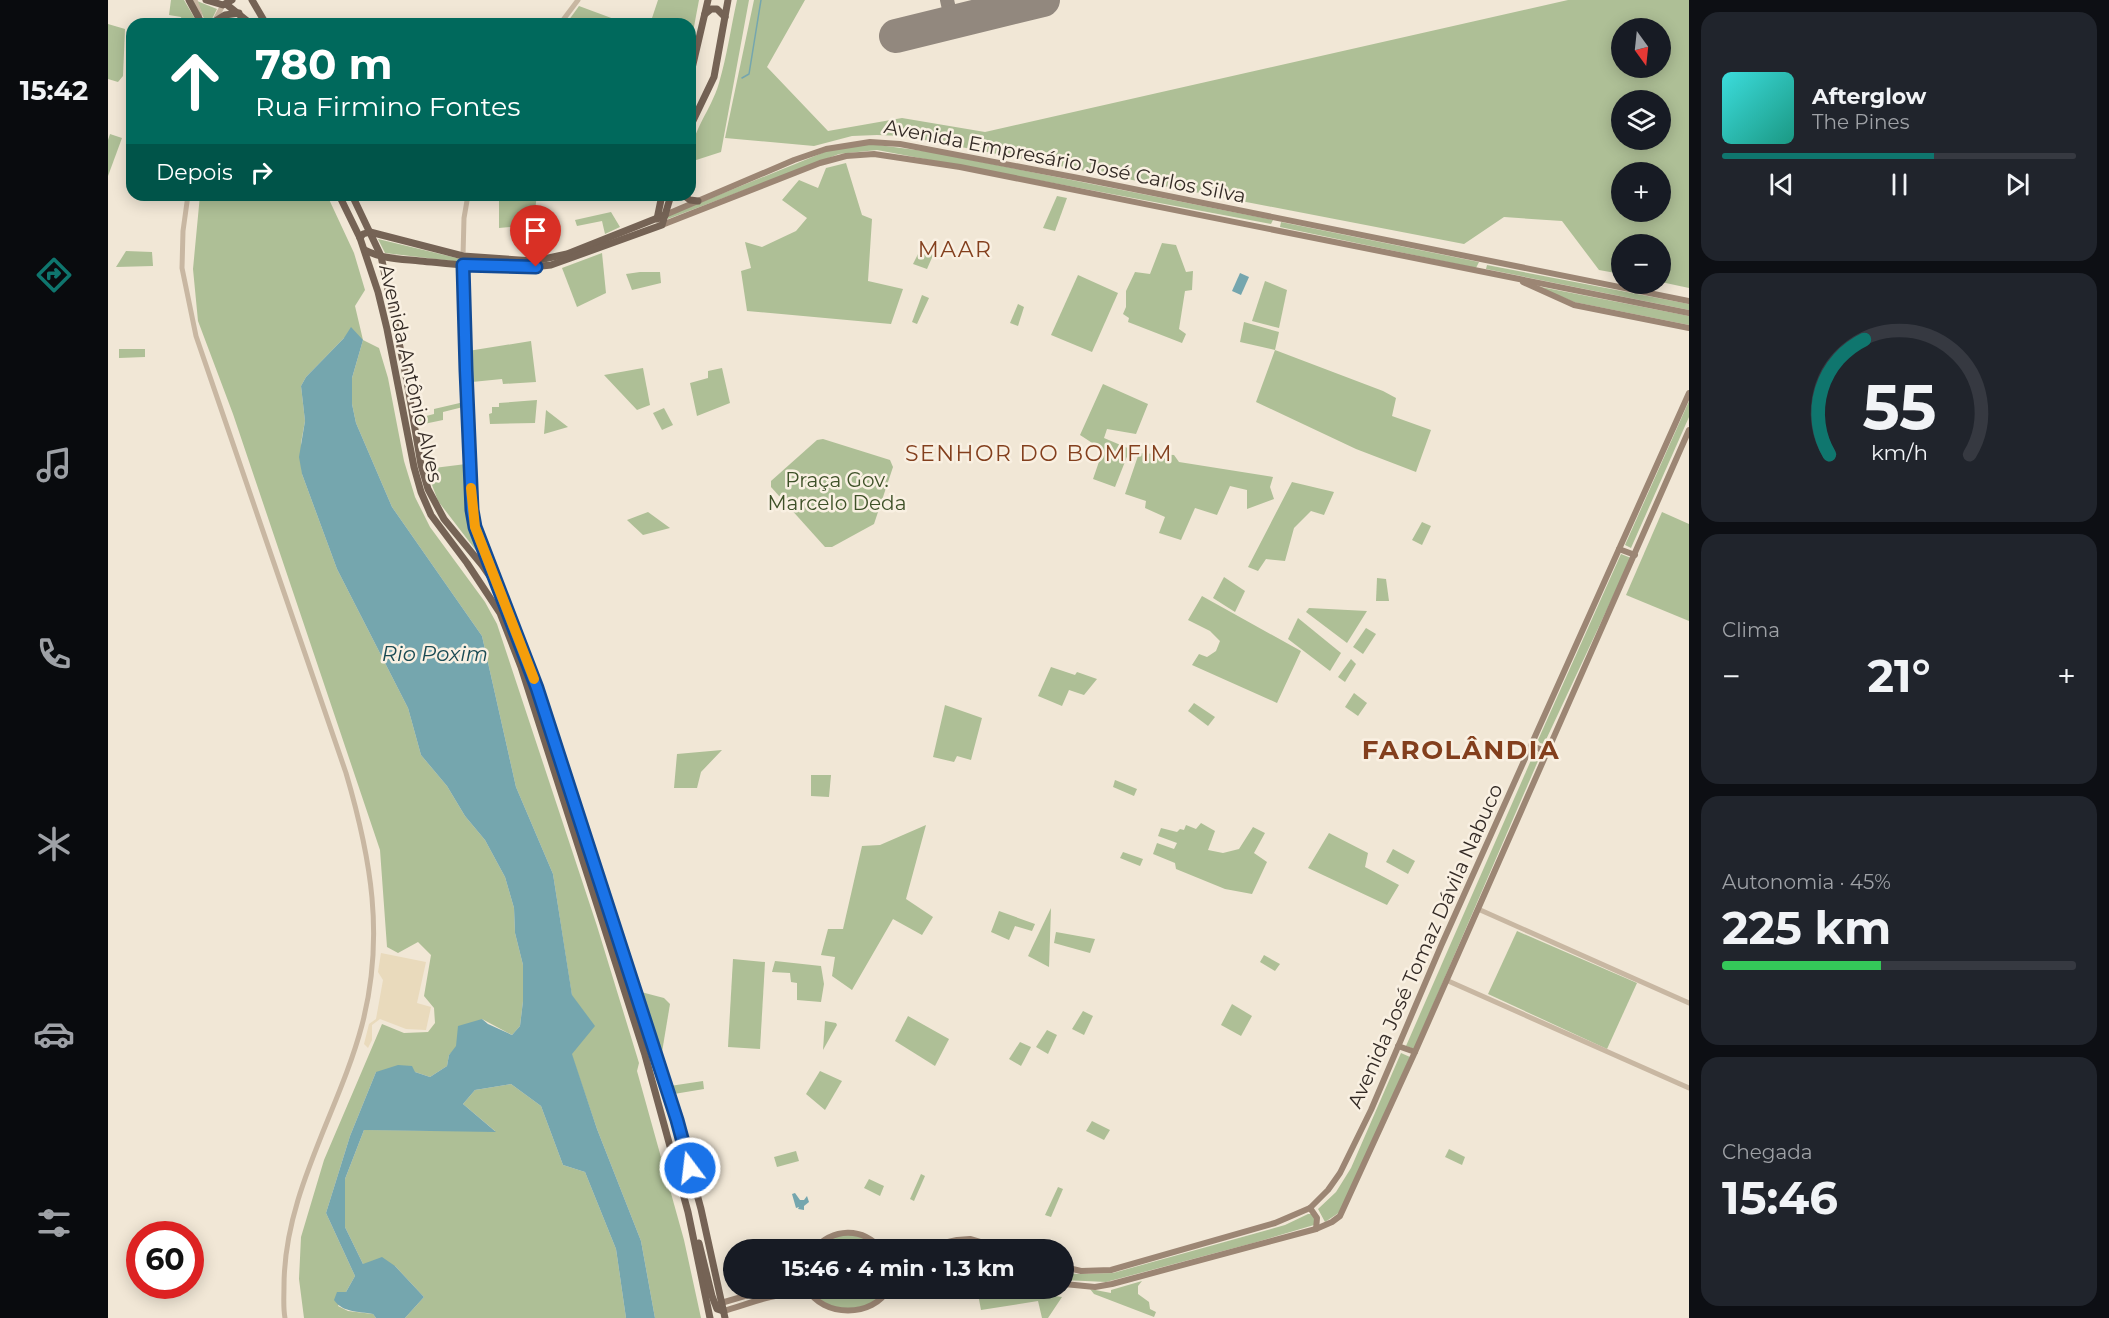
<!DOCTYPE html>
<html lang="pt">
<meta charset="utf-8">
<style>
body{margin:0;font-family:Montserrat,sans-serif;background:#20242c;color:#f1f3f6;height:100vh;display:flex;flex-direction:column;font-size:22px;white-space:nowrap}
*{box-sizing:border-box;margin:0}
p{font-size:20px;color:#9ea1a6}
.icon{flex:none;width:33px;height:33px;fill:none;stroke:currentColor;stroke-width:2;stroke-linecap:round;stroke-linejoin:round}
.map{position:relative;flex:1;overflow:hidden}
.sheet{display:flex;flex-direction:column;gap:12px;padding:12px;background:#0d0f14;width:420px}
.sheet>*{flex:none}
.hud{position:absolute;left:18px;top:18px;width:570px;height:183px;border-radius:18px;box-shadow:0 3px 15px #0003;background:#00695c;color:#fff;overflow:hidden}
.needle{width:39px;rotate:165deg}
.controls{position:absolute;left:1503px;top:18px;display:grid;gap:12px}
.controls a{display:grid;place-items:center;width:60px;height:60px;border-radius:50%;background:#171b24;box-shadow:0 3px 15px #0003;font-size:30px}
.speed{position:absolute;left:18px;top:1221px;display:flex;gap:12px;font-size:30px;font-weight:700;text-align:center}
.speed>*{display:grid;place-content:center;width:78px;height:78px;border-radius:50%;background:#171b24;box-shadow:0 3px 15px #0003;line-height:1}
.speed .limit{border:9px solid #d22;background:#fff;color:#111}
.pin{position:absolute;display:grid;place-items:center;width:51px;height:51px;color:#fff;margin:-62px -26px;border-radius:50% 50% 50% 0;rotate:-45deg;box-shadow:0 0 6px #0007}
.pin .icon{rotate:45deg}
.me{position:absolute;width:66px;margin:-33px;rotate:345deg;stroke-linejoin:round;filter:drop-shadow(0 0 4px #0008)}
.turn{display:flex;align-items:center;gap:21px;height:126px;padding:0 30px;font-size:27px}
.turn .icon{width:78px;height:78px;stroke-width:2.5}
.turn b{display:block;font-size:42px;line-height:51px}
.then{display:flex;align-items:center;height:57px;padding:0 30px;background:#0003;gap:12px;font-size:22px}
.big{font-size:45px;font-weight:700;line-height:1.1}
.sheet .card{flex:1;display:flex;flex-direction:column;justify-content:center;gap:9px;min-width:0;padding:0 21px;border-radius:18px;background:#20242c}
.sheet .dial{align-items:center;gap:0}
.dial svg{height:156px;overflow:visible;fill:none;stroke:#363941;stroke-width:7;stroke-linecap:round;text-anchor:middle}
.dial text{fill:#f1f3f6;stroke:none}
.song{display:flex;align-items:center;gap:18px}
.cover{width:72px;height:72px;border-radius:9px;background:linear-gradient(135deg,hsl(180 70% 55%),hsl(170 70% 35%))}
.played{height:6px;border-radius:3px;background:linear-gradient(90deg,#0f766e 60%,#363941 60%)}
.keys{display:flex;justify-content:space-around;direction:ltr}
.heat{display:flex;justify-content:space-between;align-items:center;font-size:33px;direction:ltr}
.charge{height:9px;border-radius:4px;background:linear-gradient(90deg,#34c759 45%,#363941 0)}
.trip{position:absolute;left:615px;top:1239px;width:351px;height:60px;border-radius:30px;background:#171b24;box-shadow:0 3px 15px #0003;font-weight:700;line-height:60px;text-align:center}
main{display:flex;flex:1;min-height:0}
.tab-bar{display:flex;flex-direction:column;width:108px;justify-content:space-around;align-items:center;background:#090b0e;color:#9ea1a6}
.tab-bar .icon{width:42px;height:42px}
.tab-bar .active{color:#0f766e}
.tab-bar b{font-size:27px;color:#f1f3f6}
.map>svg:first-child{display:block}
</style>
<main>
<nav class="tab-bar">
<b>15:42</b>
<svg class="icon active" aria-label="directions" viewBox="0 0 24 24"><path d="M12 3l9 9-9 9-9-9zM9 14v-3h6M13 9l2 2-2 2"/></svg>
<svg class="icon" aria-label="music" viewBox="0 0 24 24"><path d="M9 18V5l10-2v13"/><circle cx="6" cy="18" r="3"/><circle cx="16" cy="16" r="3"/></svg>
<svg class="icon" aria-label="phone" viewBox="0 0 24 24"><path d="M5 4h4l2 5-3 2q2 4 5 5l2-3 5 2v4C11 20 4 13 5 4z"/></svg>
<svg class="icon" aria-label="climate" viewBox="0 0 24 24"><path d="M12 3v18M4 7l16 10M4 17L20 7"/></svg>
<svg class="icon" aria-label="car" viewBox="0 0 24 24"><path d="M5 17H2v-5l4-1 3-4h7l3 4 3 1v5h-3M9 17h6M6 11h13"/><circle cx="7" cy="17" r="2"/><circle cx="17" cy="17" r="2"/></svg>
<svg class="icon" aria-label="filters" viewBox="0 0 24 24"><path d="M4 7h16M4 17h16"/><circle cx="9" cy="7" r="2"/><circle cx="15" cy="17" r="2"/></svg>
</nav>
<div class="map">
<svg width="1581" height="1318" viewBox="0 0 1581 1318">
<rect width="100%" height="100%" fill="#f1e7d6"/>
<!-- green -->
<g fill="#aebf96" fill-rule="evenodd">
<polygon points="63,0 76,0 90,24 75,24 73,17 61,15"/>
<polygon points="550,0 591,0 582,48 582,24 542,24"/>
<path d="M 629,0 L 641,0 L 613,152 L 582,162 C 582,132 603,111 611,83 C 619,56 623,27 629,0 Z"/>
<path d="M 646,0 L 697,0 L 659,67 L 720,131 L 794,118 L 877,132 L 1460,0 L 1581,0 L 1581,288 L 1553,282 L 1552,244 L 1514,244 L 1513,274 L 1491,270 L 1454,221 L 1396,217 L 1356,244 L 796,136 L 769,135 L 744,136 L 706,146 L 617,138 ZM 1552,28 L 1552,68 L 1514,68 L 1514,28 ZM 1552,100 L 1552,140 L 1514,140 L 1514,100 ZM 1552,172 L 1552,212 L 1514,212 L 1514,172 Z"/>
<polygon points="89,1 109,9 102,23 98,24"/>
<polygon points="471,6 506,19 505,24 458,24"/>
<polygon points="0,24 17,29 15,76 10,82 0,79"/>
<polygon points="2,134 14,138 0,176 0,140"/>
<polygon points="763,144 823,152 1165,220 1163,224 769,150 731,154 560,219 559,216 719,151"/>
<polygon points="738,163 754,215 764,219 760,281 795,289 783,324 639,311 633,271 643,268 637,242 654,247 688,231 699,218 674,200 691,180 710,188 718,168"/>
<polygon points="92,195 219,195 246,253 257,290 247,306 255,340 271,348 280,378 296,461 307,497 322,527 377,602 389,624 489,926 531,1063 529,1071 576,1240 593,1318 547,1318 533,1241 489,1129 463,1053 486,1026 464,996 445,874 408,787 374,636 284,507 248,423 244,404 244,378 255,340 236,338 198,377 193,386 197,421 193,443 194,474 229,569 300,708 313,755 339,786 357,816 377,840 397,877 406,908 407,933 415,965 415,1001 412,1026 404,1035 374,1019 341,1055 339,1066 322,1077 307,1072 268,1072 242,1136 218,1213 247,1276 230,1306 240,1311 265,1314 268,1318 196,1318 191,1279 193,1237 216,1160 274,1024 296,1033 320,1032 327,1023 326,1008 316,996 323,955 310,942 290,953 279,947 272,850 125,414 90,321 85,269"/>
<polygon points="391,195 429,195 425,225 391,228"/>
<polygon points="949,196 959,198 947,231 935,228"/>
<polygon points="503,212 512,227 497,234 494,221 469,226 467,220"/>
<polygon points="1173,222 1371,262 1368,268 1172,227"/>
<polygon points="270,239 353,259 353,262 277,253"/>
<polygon points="1054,243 1068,245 1078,272 1085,271 1084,290 1077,291 1071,329 1078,334 1074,343 1020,322 1021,318 1015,314 1018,307 1018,291 1027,272 1042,274"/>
<polygon points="813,248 826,253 819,269 805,264"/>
<polygon points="18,251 44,252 45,266 8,267"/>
<polygon points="494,253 498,293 469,307 454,268"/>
<polygon points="1379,265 1581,304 1581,310 1378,269"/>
<polygon points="532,272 552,272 553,283 524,290 518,274"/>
<polygon points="970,275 1010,293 984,352 943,335"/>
<polygon points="1157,281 1179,290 1171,328 1144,321"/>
<polygon points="1428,286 1581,316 1581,325 1466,302"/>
<polygon points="814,295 821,298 809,324 804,322"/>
<polygon points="910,304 916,307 910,326 902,323"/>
<polygon points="1136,322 1171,332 1167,350 1275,391 1288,398 1284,416 1323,430 1308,472 1248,449 1148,402 1167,350 1132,342"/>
<polygon points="423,341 428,382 395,384 394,379 364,382 360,351"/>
<polygon points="11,349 37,349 37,357 11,358"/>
<polygon points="535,368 542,405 529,410 496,375"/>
<polygon points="614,368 622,403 589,416 582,383 600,378 600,371"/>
<polygon points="995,384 1040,404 1028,434 999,429 996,438 1022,449 1007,487 985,479 995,450 972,435"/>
<polygon points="429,400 427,423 382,424 381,414 384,413 384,407 391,407 391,403"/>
<polygon points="1581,401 1581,417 1523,548 1517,545"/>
<polygon points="356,402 355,407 335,412 335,420 311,425 310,418 326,414 326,409"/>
<polygon points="556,408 565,425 554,430 545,413"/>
<polygon points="438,410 460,427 436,434"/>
<polygon points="715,439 782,460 785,467 766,524 724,547 717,547 663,487 663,481 709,440"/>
<polygon points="1031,453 1066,455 1071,462 1165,477 1162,487 1166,499 1139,509 1139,490 1122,486 1109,515 1087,508 1073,540 1051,533 1057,517 1037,508 1038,501 1017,494"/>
<polygon points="358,464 361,502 369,535 383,570 330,501 318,469"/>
<polygon points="1184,482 1226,492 1216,515 1203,511 1186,528 1177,561 1158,559 1150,571 1140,567"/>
<polygon points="540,512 562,528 535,535 519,520"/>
<polygon points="1554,512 1581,524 1581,621 1518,595"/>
<polygon points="1314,522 1323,526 1314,545 1304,540"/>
<polygon points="1513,554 1523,558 1436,744 1432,743 1430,740"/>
<polygon points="1116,577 1137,591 1127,612 1105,598"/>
<polygon points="1269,578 1278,579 1281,601 1268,601"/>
<polygon points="1094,596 1193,651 1169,703 1084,665 1091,654 1099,657 1108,651 1112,641 1102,631 1080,620"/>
<polygon points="1201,608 1259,611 1239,643 1198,612"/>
<polygon points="1190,618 1233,653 1222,671 1180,639"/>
<polygon points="1258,628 1268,634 1255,654 1245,647"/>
<polygon points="1243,659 1248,664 1237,682 1230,677"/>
<polygon points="943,667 967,675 969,672 989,679 976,695 961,690 954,706 930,696"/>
<polygon points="1246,693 1259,703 1250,716 1237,707"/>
<polygon points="1086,703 1107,717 1100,726 1080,711"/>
<polygon points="837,705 874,718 863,760 849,756 846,762 825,757"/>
<polygon points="614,750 593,772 589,788 566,788 569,754"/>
<polygon points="1427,751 1433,754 1306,1049 1298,1046"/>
<polygon points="703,775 723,775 721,797 703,796"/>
<polygon points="1007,780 1029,789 1026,796 1005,787"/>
<polygon points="1093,823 1107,831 1100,850 1115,853 1131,849 1145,827 1157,833 1146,853 1159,862 1144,894 1117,889 1068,869 1067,863 1045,854 1049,843 1066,849 1069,843 1050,836 1053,828 1069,832 1072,829 1076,830 1078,825 1088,829"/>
<polygon points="818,825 798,899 825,917 814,935 785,919 744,990 724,976 727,957 713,955 720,929 735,929 754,846 772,845"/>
<polygon points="1221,833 1260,853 1257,867 1291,885 1279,905 1200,868"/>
<polygon points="1285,849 1307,861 1300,874 1278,862"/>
<polygon points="1015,852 1035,859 1032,866 1012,858"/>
<polygon points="943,908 941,967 920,956"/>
<polygon points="891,911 927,924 924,931 907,926 901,940 883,932"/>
<polygon points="1409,931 1529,983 1499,1049 1380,994"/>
<polygon points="948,932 987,939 982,953 946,943"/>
<polygon points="1156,955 1172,964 1167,971 1152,962"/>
<polygon points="625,959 657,962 652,1049 620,1047"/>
<polygon points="667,961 713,966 716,984 713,1002 689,1000 689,983 683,982 682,973 664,972"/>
<polygon points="533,992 556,998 562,1004 554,1052"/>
<polygon points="1124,1004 1144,1016 1133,1036 1113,1025"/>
<polygon points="975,1011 985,1016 976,1035 964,1029"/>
<polygon points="800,1016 841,1039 827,1066 787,1041"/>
<polygon points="717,1021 728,1023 729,1025 715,1050"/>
<polygon points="939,1030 949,1035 940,1054 928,1047"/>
<polygon points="912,1042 923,1047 913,1066 901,1059"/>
<polygon points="1293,1053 1302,1057 1232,1212 1217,1222 1210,1209 1228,1192 1243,1168"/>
<polygon points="712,1071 734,1081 717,1110 698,1094"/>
<polygon points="595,1081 596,1089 566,1094 562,1086"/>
<polygon points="403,1084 433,1106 455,1165 477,1172 508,1249 518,1318 297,1318 316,1297 287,1266 255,1264 237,1227 237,1179 256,1130 387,1131 355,1104 367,1090"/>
<polygon points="984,1121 1002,1130 996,1140 978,1131"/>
<polygon points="1341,1149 1357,1157 1354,1165 1337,1157"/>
<polygon points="688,1151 691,1161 669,1167 666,1157"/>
<polygon points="813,1174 817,1176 806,1201 802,1199"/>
<polygon points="761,1179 776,1186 772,1196 756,1188"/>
<polygon points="950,1187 955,1189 943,1217 937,1215"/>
<polygon points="1200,1214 1205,1214 1208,1220 1206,1225 1145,1243 998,1282 956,1280 956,1272 969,1274 1005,1273 1177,1225"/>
<polygon points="746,1232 774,1250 705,1250 713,1241"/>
<polygon points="862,1243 891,1250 825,1250 847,1244"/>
<polygon points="1034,1281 1030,1286 1030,1294 1041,1302 1042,1309 1048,1312 1046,1317 986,1294 982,1289 1003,1293 1003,1290"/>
<path d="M 699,1289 L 781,1289 C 763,1318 715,1318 699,1289 Z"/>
<polygon points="894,1289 954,1297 940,1318 934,1318 930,1301 873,1310 870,1294"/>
</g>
<!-- plaza -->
<polygon fill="#e9dabc" points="273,953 318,962 309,1003 323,1007 318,1030 298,1029 272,1019 264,1025 264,1040 260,1048 256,1044 261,1024 268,1019 275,980 270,972"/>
<!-- water -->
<g fill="#75a6ae">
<polygon points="1132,273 1141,277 1133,295 1124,291"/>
<path d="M 243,327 L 255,340 L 244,378 L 244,404 L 248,423 L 284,507 L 374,636 L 408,787 L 445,874 L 464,995 L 487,1026 L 464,1054 L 489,1129 L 533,1241 L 547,1318 L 518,1318 L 508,1249 L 477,1172 L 455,1165 L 433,1106 L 403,1084 L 367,1090 L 355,1104 L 388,1132 L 256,1130 L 237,1179 L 237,1227 L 255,1264 L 274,1257 L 287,1266 L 316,1297 L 297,1318 L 268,1318 L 265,1314 C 250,1311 235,1313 226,1300 L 229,1292 L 238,1292 L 247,1276 L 218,1213 L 242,1136 L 268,1072 L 290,1065 L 304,1066 L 307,1072 L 322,1077 L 339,1066 L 341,1055 L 348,1046 L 350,1026 L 374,1019 L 380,1024 L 404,1035 L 412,1026 L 415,1001 L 415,965 L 407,933 L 406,908 L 397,877 L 377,840 L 357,816 L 339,786 L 313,755 L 300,708 L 229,569 L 194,474 L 191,457 L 197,421 L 193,386 L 198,377 L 236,338 Z"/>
<polygon points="687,1193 692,1200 696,1200 699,1196 701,1202 696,1206 696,1210 690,1209 691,1207 688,1208 684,1194"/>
</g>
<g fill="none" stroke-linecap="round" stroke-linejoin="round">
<!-- stream -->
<polyline stroke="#75a6ae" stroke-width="1.5" points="634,78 641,74 653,0"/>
<!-- taxiway -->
<polyline stroke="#92887e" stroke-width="14" points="839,0 841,9 852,15 864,18"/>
<!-- runway -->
<polyline stroke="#92887e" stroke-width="34" points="788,36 935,0"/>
<!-- tertiary -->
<g stroke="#c8b7a2" stroke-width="5">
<polyline points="87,0 92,15"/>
<polyline points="106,22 115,5"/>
<polyline points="452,24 470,0"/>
<path d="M 80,195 L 75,231 L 74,268 L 88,336 L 238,773 C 263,858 277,937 254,1025 C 231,1112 176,1193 176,1286 C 176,1297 175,1308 177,1318"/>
<polyline points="360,195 356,218 355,256 363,491 367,527 389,584"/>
<polyline points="1370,909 1581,1003"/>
<polyline points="1338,980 1581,1088"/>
</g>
<!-- secondary -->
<g stroke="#9c8674" stroke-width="6">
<polyline points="557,215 686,160 718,149 762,142 792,144 981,180 1581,301"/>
<polyline points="554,225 712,163 738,156 766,154 852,167 1581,313"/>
<polyline points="1415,282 1466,305 1581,328"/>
<polyline points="1511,549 1527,555"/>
<polyline points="1424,746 1440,752"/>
<polyline points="1290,1046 1307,1052"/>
<polyline points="1202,1208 1209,1218 1208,1229"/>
<path d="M 705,1250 C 725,1228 754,1226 774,1250"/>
<polyline points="804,1250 849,1240 862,1239 899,1250"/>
<polyline points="956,1267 973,1271 1003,1270 1167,1223 1202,1208 1220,1190 1232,1173 1263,1110 1333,946 1581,393"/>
<polyline points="956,1284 987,1287 1004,1284 1208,1229 1224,1222 1232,1216 1307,1052 1581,430"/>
<path d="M 699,1288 C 714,1318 766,1318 781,1288"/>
<polyline points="613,1303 664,1288"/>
<path d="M 615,1311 C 642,1304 675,1288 702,1296"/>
</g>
<!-- primary -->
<g stroke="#756355" stroke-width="7">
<polyline points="81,0 94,24"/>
<polyline points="98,0 115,5 124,0"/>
<polyline points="144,0 158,24"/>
<polyline points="118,4 143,24"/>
<polyline points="597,14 603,9 609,9 617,17"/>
<polyline points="106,22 117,15 131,13"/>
<polyline points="582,77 600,0"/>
<polyline points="582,127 606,77 620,0"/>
<polyline points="231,195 252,238 270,292 279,329 306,467 313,492 323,515 359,563 392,613 413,667 537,1055 580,1212 602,1318"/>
<polyline points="244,195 273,256 299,381 313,465 320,489 336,519 374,565 392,591 405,621 450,749 569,1121 593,1209 617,1318"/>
<polyline points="575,195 582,200 590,201"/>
<polyline points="549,219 554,195"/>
<polyline points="252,238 255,234 262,232 355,256 426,261 459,254 557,215"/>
<path d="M 257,250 C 274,259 293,259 312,261 C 355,265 401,271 443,265 L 554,225 L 563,195"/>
<polyline points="591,1243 604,1296 609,1309 615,1311"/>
</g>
</g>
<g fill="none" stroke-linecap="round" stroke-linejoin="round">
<defs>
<polyline id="route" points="428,267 355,265 358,370 364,510 367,527 429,688 569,1120 582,1168"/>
</defs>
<!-- route casing -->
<use href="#route" stroke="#114b97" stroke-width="15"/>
<!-- route -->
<use href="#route" stroke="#1a73e8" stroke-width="10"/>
<!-- slow -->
<polyline stroke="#f59e0b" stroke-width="10" points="363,488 367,527 426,679"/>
</g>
<g text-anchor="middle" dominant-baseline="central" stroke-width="5" stroke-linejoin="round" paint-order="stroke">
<!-- street labels -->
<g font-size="20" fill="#332a25" stroke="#f9f0e2">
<text transform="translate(957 161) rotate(11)">Avenida Empresário José Carlos Silva</text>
<text transform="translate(303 373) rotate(77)">Avenida Antônio Alves</text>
<text transform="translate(1317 946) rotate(-66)">Avenida José Tomaz Dávila Nabuco</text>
</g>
<!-- park labels -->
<g font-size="20" fill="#3e5128" stroke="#f9f0e2">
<text x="729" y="480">Praça Gov.<tspan x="729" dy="23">Marcelo Deda</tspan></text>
</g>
<!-- water labels -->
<g font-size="21" font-style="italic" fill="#1a4b54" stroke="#f9f0e2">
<text x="327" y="653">Rio Poxim</text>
</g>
<!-- quarter labels -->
<g font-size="22" letter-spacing="1.5" fill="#833f1d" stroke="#f9f0e2">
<text x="847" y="249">MAAR</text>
<text x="931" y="453">SENHOR DO BOMFIM</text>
</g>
<!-- district labels -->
<g font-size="26" font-weight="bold" letter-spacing="1.5" fill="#833f1d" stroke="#f9f0e2">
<text x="1353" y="750">FAROLÂNDIA</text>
</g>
</g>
</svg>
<div class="controls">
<a><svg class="needle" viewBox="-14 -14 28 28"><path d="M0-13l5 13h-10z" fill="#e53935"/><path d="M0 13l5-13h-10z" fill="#9ea1a6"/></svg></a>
<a><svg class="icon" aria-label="layers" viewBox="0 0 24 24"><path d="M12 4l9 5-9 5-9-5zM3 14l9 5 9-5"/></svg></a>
<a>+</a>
<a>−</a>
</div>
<div class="speed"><div class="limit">60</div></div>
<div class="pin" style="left:428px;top:267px;background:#d93025"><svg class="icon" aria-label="arrive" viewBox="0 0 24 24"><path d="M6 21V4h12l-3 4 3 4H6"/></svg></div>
<svg class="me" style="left:582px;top:1168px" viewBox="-20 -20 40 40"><circle r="17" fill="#1a73e8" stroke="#fff" stroke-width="3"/><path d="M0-11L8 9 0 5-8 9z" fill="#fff"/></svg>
<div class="trip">15:46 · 4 min · 1.3 km</div>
<div class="hud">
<div class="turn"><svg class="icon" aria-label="ahead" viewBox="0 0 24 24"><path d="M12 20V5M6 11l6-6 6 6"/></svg><div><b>780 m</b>Rua Firmino Fontes</div></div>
<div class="then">Depois<svg class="icon" aria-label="right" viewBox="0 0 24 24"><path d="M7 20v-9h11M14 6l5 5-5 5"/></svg></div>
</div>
</div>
<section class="sheet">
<div class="card">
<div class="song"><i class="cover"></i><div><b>Afterglow</b><p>The Pines</p></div></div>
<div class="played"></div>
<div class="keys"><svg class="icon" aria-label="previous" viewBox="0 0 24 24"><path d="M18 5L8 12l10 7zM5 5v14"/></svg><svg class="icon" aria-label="pause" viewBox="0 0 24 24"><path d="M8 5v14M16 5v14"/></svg><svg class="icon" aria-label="next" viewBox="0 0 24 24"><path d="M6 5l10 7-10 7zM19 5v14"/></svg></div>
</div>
<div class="card dial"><svg viewBox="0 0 100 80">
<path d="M14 69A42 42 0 1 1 86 69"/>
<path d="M14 69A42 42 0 0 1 32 10" stroke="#0f766e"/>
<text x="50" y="56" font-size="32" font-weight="700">55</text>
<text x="50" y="72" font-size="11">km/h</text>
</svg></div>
<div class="card"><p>Clima</p>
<div class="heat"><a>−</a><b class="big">21°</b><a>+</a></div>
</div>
<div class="card"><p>Autonomia · 45%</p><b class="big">225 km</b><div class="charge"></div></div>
<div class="card"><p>Chegada</p><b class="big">15:46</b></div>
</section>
</main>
